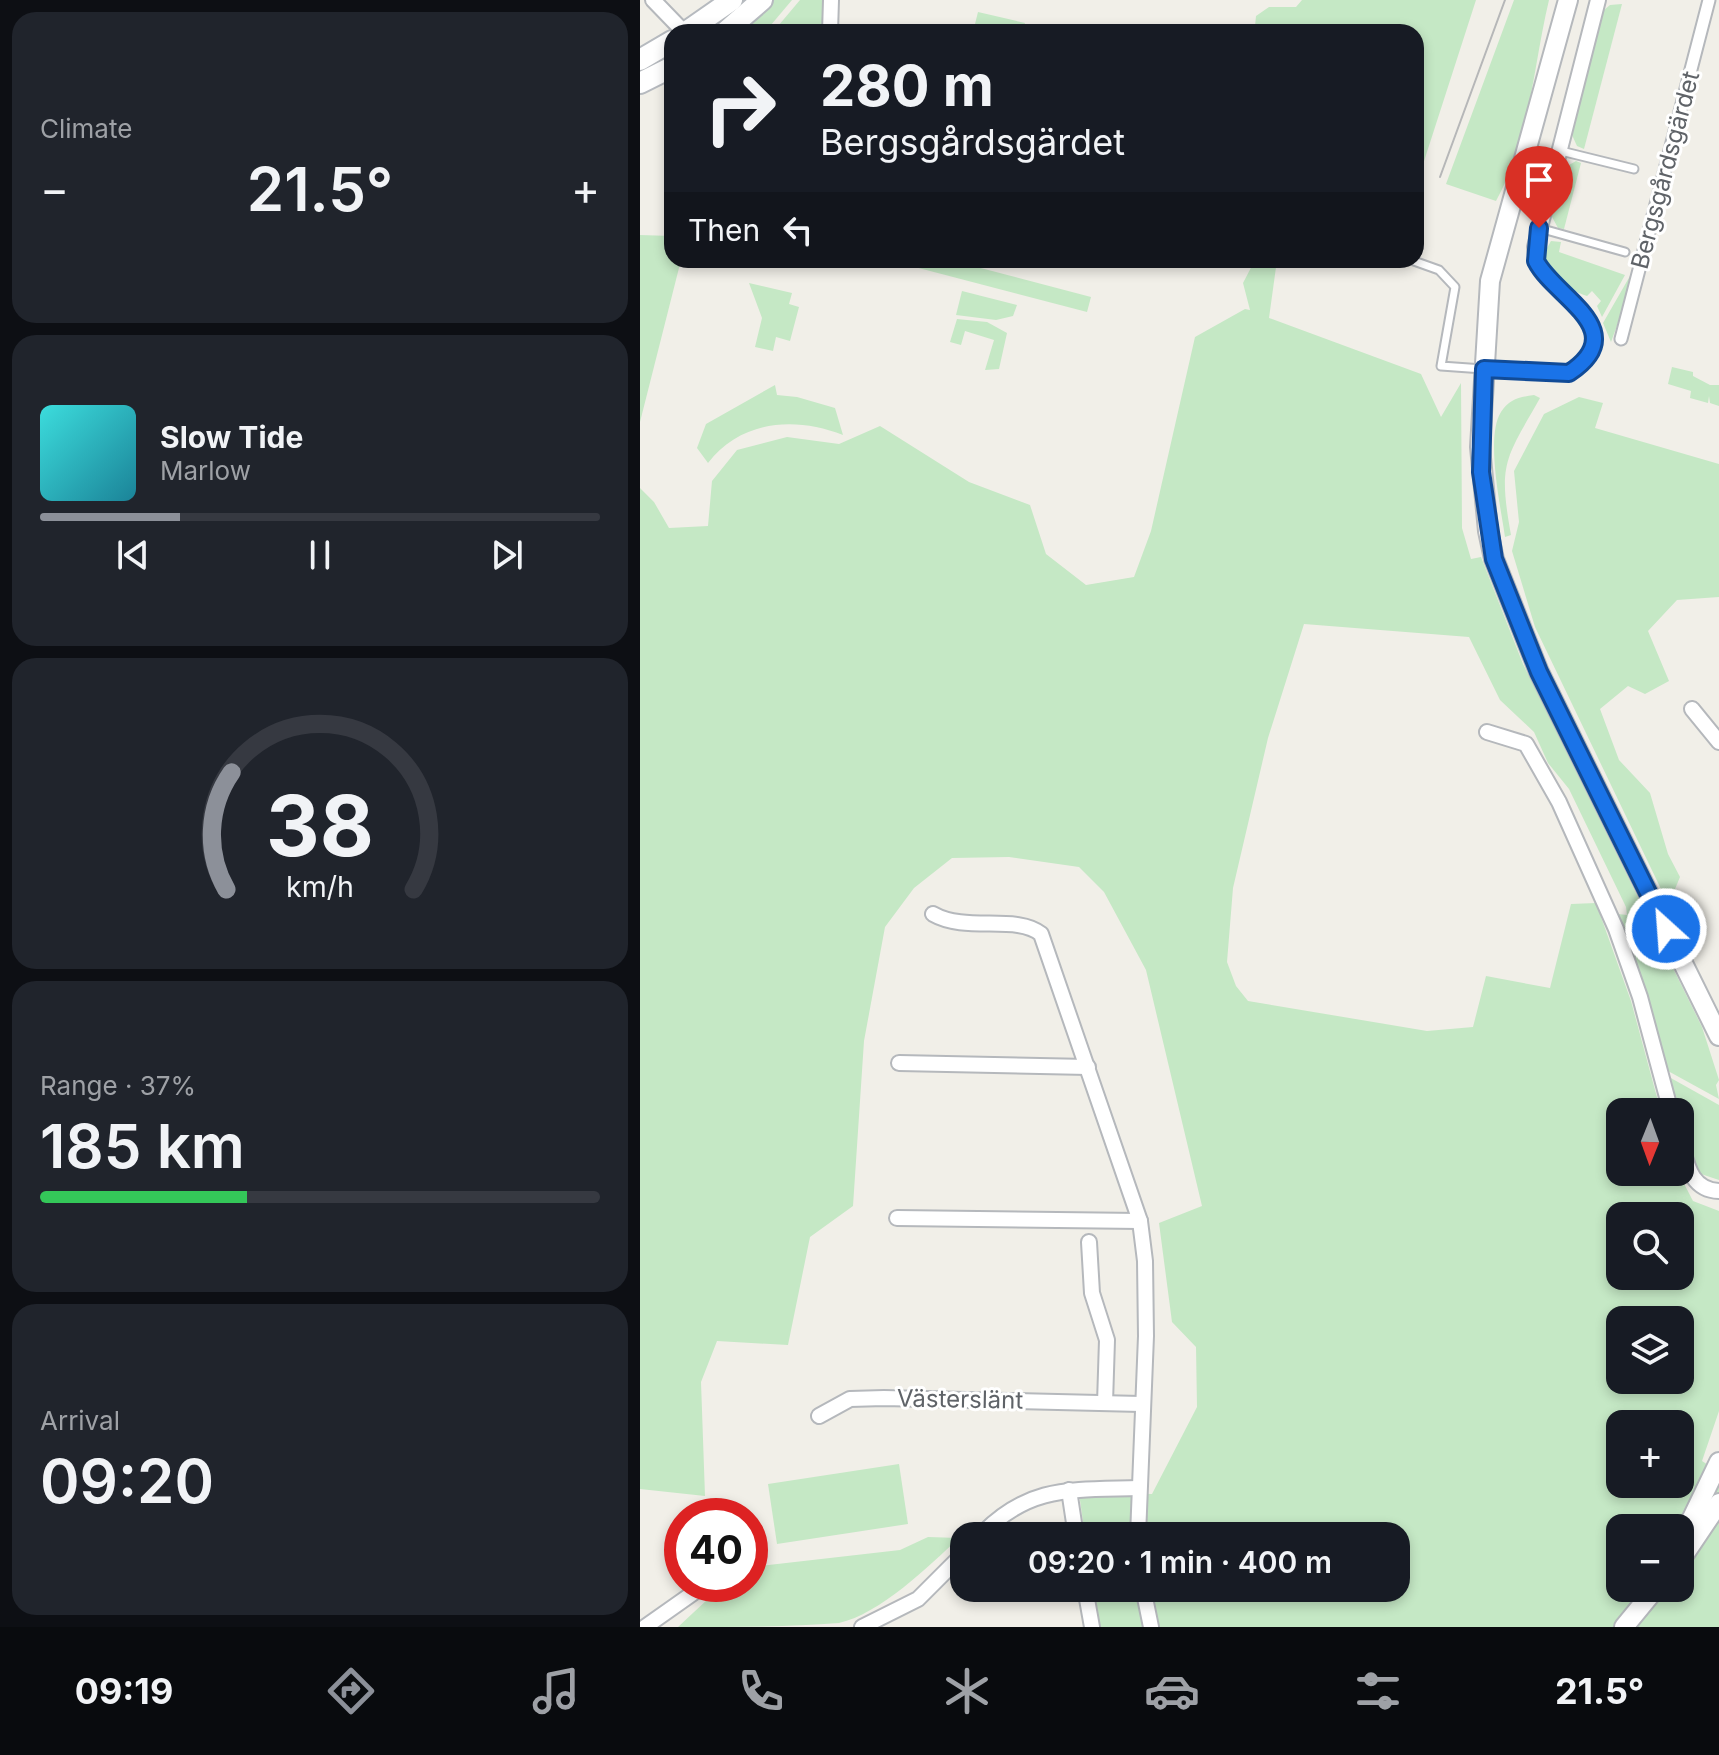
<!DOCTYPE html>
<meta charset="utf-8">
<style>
body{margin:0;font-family:Inter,sans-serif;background:#20242c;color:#f1f3f6;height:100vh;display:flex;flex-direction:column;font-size:30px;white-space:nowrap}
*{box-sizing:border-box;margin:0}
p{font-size:26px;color:#9ea1a6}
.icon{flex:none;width:44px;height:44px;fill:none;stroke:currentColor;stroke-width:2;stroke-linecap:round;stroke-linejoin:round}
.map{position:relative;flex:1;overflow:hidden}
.side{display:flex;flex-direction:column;gap:12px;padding:12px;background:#0d0f14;width:640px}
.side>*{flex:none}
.banner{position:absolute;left:24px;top:24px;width:760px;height:244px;border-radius:24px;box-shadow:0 4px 12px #0003;background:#171b24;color:#f1f3f6;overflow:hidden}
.needle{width:52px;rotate:181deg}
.buttons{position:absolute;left:966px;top:1098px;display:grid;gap:16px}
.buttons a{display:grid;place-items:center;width:88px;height:88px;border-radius:16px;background:#171b24;box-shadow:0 4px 12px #0003;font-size:40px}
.speed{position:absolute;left:24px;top:1498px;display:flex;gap:16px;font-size:40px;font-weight:700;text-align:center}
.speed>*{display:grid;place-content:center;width:104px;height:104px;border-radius:50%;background:#171b24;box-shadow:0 4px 12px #0003;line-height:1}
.speed .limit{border:12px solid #d22;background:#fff;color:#111}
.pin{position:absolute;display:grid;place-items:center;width:68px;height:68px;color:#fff;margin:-82px -34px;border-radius:50% 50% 50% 0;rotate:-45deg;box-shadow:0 0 8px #0007}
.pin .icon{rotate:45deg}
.me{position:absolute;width:88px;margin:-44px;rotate:334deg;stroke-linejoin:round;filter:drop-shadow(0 0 6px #0008)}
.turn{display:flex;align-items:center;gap:28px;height:168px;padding:0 24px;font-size:36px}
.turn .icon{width:104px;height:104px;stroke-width:2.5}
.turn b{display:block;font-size:56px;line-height:68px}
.then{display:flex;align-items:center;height:76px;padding:0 24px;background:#0003;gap:16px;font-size:30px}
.big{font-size:60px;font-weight:600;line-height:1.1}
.side .widget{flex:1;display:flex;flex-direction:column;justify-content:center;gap:12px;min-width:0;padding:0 28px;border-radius:24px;background:#20242c}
.side .dial{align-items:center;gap:0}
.dial svg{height:208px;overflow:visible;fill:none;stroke:#363941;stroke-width:7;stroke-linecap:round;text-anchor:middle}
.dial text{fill:#f1f3f6;stroke:none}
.song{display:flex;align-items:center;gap:24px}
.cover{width:96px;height:96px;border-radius:12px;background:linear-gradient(135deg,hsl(180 70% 55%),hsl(190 70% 35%))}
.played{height:8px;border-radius:4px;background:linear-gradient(90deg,#8c9099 25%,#363941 25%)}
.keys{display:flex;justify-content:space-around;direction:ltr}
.heat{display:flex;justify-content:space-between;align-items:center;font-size:44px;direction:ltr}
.charge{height:12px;border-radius:6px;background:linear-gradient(90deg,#34c759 37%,#363941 0)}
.trip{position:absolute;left:310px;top:1522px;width:460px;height:80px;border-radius:24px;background:#171b24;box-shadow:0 4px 12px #0003;font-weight:600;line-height:80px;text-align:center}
.tabs{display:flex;height:128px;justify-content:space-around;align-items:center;background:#090b0e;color:#9ea1a6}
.tabs .icon{width:56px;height:56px}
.tabs .on{color:#8c9099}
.tabs b{font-size:36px;color:#f1f3f6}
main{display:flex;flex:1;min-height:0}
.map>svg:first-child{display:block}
</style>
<main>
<section class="side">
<div class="widget"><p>Climate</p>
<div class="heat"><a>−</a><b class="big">21.5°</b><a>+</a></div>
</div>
<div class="widget">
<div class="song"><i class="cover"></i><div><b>Slow Tide</b><p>Marlow</p></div></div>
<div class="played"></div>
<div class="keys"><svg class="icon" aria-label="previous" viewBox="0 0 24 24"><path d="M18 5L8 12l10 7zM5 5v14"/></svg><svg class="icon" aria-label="pause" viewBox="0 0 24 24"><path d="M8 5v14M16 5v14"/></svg><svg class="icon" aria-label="next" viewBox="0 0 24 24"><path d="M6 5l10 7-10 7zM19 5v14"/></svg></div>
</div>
<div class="widget dial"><svg viewBox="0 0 100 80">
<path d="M14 69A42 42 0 1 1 86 69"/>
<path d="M14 69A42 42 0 0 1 16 24" stroke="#8c9099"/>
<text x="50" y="56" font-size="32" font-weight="700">38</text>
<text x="50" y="72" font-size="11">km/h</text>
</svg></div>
<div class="widget"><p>Range · 37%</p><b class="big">185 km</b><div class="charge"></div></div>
<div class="widget"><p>Arrival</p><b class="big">09:20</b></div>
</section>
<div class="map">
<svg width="1079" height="1627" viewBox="0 0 1079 1627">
<rect width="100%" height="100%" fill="#f1efe8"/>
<!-- green -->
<g fill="#c5e8c5" fill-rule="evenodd">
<polygon points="132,0 152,0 125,32 101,32"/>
<polygon points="160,0 185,0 185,32 133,32"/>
<polygon points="662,0 836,0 776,186 776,32 620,32 615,26 616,16 629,7 656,7"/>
<path d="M 874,0 L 909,0 C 893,67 890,140 856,201 L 806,184 Z"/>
<polygon points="982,4 944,149 937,146 932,135 964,10 970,5"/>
<polygon points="338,12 385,23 383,32 333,32"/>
<polygon points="936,161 941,163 924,229 918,228 911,215 922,169"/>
<polygon points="0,235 32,236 32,260 41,260 0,422"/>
<path d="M 911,241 L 921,242 L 919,252 L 985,275 L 962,317 L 957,306 L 961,301 L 952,291 L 947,296 C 928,290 907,275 903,255 Z"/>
<polygon points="248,260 310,260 451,297 447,312"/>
<path d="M 615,260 L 637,260 L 629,318 L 781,374 L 801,417 L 821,383 L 822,528 L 831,559 L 841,557 L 883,664 L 1062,1027 L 1079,1080 L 1076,1085 L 1079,1099 L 1028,1071 L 978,914 L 987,915 L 986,907 L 929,789 L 908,763 L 894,732 L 860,700 L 829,637 L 664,624 L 628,738 L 593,888 L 587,962 L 596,986 L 608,1001 L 787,1031 L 833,1027 L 846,976 L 910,988 L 931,904 L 956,903 L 991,1001 L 1021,1112 L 980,1112 L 980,1172 L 1038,1172 L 1053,1201 L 1079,1211 L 1079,1411 L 1062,1461 L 1079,1472 L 1079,1627 L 457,1627 L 452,1588 L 756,1588 L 756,1536 L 445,1536 L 439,1493 L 512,1494 L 557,1407 L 556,1347 L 532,1322 L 519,1223 L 562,1206 L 506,970 L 464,892 L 439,867 L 369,857 L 312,858 L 274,888 L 245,927 L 224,1041 L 213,1206 L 170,1237 L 148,1345 L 77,1341 L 61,1382 L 65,1496 L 0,1489 L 0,488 L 14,502 L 29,528 L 68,526 L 72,481 L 97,450 L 147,437 L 199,444 L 240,426 L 329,482 L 390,505 L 406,554 L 446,585 L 494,577 L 511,531 L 555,337 L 605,309 L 610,310 L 603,283 ZM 980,1216 L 1040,1216 L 1040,1276 L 980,1276 ZM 980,1320 L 1040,1320 L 1040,1380 L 980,1380 ZM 980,1424 L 1040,1424 L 1040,1484 L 980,1484 ZM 980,1528 L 1040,1528 L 1040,1588 L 980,1588 Z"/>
<polygon points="994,263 997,271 971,342 963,323 990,276"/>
<polygon points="109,283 152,293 149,304 159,307 150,341 136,337 133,351 115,347 122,318"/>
<polygon points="322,291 377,305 373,316 356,320 316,315"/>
<polygon points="317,319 347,322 367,333 359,369 345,370 354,340 325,331 321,345 310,342"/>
<polygon points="1032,367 1053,372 1053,376 1070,385 1079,385 1079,406 1070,403 1069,396 1068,403 1050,398 1051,391 1028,384"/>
<path d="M 135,385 L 137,395 L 157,397 L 195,408 L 203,435 C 155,416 101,420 68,463 L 57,448 L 66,424 Z"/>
<path d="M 894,395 L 900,398 C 865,460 858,463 871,535 L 865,537 C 861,508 845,437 861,412 C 869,399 880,397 894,395 Z"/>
<polygon points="939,397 963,403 955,428 1079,464 1079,597 1037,600 1008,631 1029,681 1005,694 988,686 960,709 979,760 1010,793 1028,854 1040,877 1035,889 1021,889 895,627 872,551 879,522 874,471 904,414"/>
<polygon points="1029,1077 1079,1105 1079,1180 1061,1174 1054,1165"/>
<polygon points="259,1464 268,1524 137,1544 128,1484"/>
<path d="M 288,1537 L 319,1538 C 289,1566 240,1614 199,1623 C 148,1627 89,1627 38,1627 L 84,1584 L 110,1584 L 112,1567 L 260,1550 Z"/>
</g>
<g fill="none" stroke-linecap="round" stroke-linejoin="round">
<defs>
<g id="service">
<polyline points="921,151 994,169"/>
<polyline points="899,228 985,252"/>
<polyline points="771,260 799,270 815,287 801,366 843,369"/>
</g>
<polyline id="pedestrian" points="981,339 1069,0"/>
<g id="minor">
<polyline points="13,0 44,32"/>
<polyline points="190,32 191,0"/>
<path d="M 844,369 L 929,373 C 991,333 923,301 901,271 C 896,263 896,256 895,247 L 958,0"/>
<polyline points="1052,709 1079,742"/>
<polyline points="847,732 886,744 919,802 976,929 1000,997 1031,1112"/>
<path d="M 293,914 C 326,933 377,914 401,934 L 500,1221 L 505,1261 L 506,1336 L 498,1536"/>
<polyline points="259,1063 448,1067"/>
<path d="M 1040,1140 C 1047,1163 1050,1190 1079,1191"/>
<polyline points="257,1218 500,1221"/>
<polyline points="449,1242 452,1293 467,1340 465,1403"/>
<polyline points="179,1416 210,1399 244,1398 501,1404"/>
<polyline points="429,1490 436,1536"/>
<path d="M 340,1536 C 388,1485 432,1490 498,1488"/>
<polyline points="445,1588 452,1627"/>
<polyline points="503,1588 511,1627"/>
<polyline points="5,1627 66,1584"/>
<polyline points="222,1627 278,1599 324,1553"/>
</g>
<g id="tertiary">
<polyline points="928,0 850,281 840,447 848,531 854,559 899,672 1079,1036"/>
<polyline points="1040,1543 1079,1462"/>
<polyline points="1040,1561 1079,1503"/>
<polyline points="984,1627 1016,1588"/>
</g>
<g id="secondary">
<polyline points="46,32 92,0"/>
<polyline points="85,32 122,0"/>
<polyline points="0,60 32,41"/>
<polyline points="0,83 32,67"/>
</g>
</defs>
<!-- service casing -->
<use href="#service" stroke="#b5b8bc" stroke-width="11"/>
<!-- pedestrian casing -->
<use href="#pedestrian" stroke="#b5b8bc" stroke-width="15"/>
<!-- minor casing -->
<use href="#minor" stroke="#b5b8bc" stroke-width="18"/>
<!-- tertiary casing -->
<use href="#tertiary" stroke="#b5b8bc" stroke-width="22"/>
<!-- secondary casing -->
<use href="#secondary" stroke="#b6babf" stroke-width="24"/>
<!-- service -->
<use href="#service" stroke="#fff" stroke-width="7"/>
<!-- pedestrian -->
<use href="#pedestrian" stroke="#fff" stroke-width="11"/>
<!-- minor -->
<use href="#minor" stroke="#fff" stroke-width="14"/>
<!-- tertiary -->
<use href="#tertiary" stroke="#fff" stroke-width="18"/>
<!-- secondary -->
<use href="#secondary" stroke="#fff" stroke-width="20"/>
<!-- tram -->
<polyline stroke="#b6b7b8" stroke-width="2" points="800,177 865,0"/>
</g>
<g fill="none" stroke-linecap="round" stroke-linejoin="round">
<defs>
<path id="route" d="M 899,228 L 896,261 C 914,297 994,330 929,373 L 844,369 L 841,472 L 854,559 L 899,672 L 1026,929"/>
</defs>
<!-- route casing -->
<use href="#route" stroke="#114b97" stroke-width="20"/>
<!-- route -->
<use href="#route" stroke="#1a73e8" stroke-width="14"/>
</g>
<g text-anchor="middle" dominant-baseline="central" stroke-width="6" stroke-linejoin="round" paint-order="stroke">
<!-- street labels -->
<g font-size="24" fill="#5f6368" stroke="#fff">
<text transform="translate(1025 170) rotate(-75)">Bergsgårdsgärdet</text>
<text transform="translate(320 1399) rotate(1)">Västerslänt</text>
</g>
</g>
</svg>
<div class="buttons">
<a><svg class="needle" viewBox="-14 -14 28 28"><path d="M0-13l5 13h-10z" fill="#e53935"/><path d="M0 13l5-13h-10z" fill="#9ea1a6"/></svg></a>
<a><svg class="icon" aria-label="search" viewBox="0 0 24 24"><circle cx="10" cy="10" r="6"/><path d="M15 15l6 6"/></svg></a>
<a><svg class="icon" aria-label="layers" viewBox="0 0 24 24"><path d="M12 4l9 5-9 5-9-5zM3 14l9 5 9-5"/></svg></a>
<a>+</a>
<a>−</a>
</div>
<div class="speed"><div class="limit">40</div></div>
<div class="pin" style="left:899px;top:228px;background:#d93025"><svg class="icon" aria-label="arrive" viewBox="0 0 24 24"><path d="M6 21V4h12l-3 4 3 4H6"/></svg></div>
<svg class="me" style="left:1026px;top:929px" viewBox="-20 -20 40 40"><circle r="17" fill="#1a73e8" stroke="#fff" stroke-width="3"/><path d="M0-11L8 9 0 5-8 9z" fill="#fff"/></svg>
<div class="trip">09:20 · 1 min · 400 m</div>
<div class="banner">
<div class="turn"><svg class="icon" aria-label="right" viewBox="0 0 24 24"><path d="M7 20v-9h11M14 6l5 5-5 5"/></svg><div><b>280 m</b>Bergsgårdsgärdet</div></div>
<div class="then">Then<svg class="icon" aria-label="left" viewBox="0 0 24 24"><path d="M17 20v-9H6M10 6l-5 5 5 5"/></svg></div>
</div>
</div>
</main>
<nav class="tabs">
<b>09:19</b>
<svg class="icon on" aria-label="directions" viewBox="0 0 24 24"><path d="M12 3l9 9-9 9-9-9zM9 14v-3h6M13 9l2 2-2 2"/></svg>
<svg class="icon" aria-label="music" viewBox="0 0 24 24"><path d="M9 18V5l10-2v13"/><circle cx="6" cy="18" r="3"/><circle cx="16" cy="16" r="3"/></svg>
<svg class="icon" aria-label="phone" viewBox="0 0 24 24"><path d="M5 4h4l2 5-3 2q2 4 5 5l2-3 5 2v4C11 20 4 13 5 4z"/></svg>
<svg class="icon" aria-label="climate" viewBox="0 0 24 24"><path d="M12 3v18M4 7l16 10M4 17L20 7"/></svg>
<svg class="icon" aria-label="car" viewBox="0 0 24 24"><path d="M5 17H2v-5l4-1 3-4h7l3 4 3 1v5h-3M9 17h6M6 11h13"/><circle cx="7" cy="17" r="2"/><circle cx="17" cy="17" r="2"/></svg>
<svg class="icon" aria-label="filters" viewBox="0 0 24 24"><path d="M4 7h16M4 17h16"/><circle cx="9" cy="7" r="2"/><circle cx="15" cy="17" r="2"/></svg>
<b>21.5°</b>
</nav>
